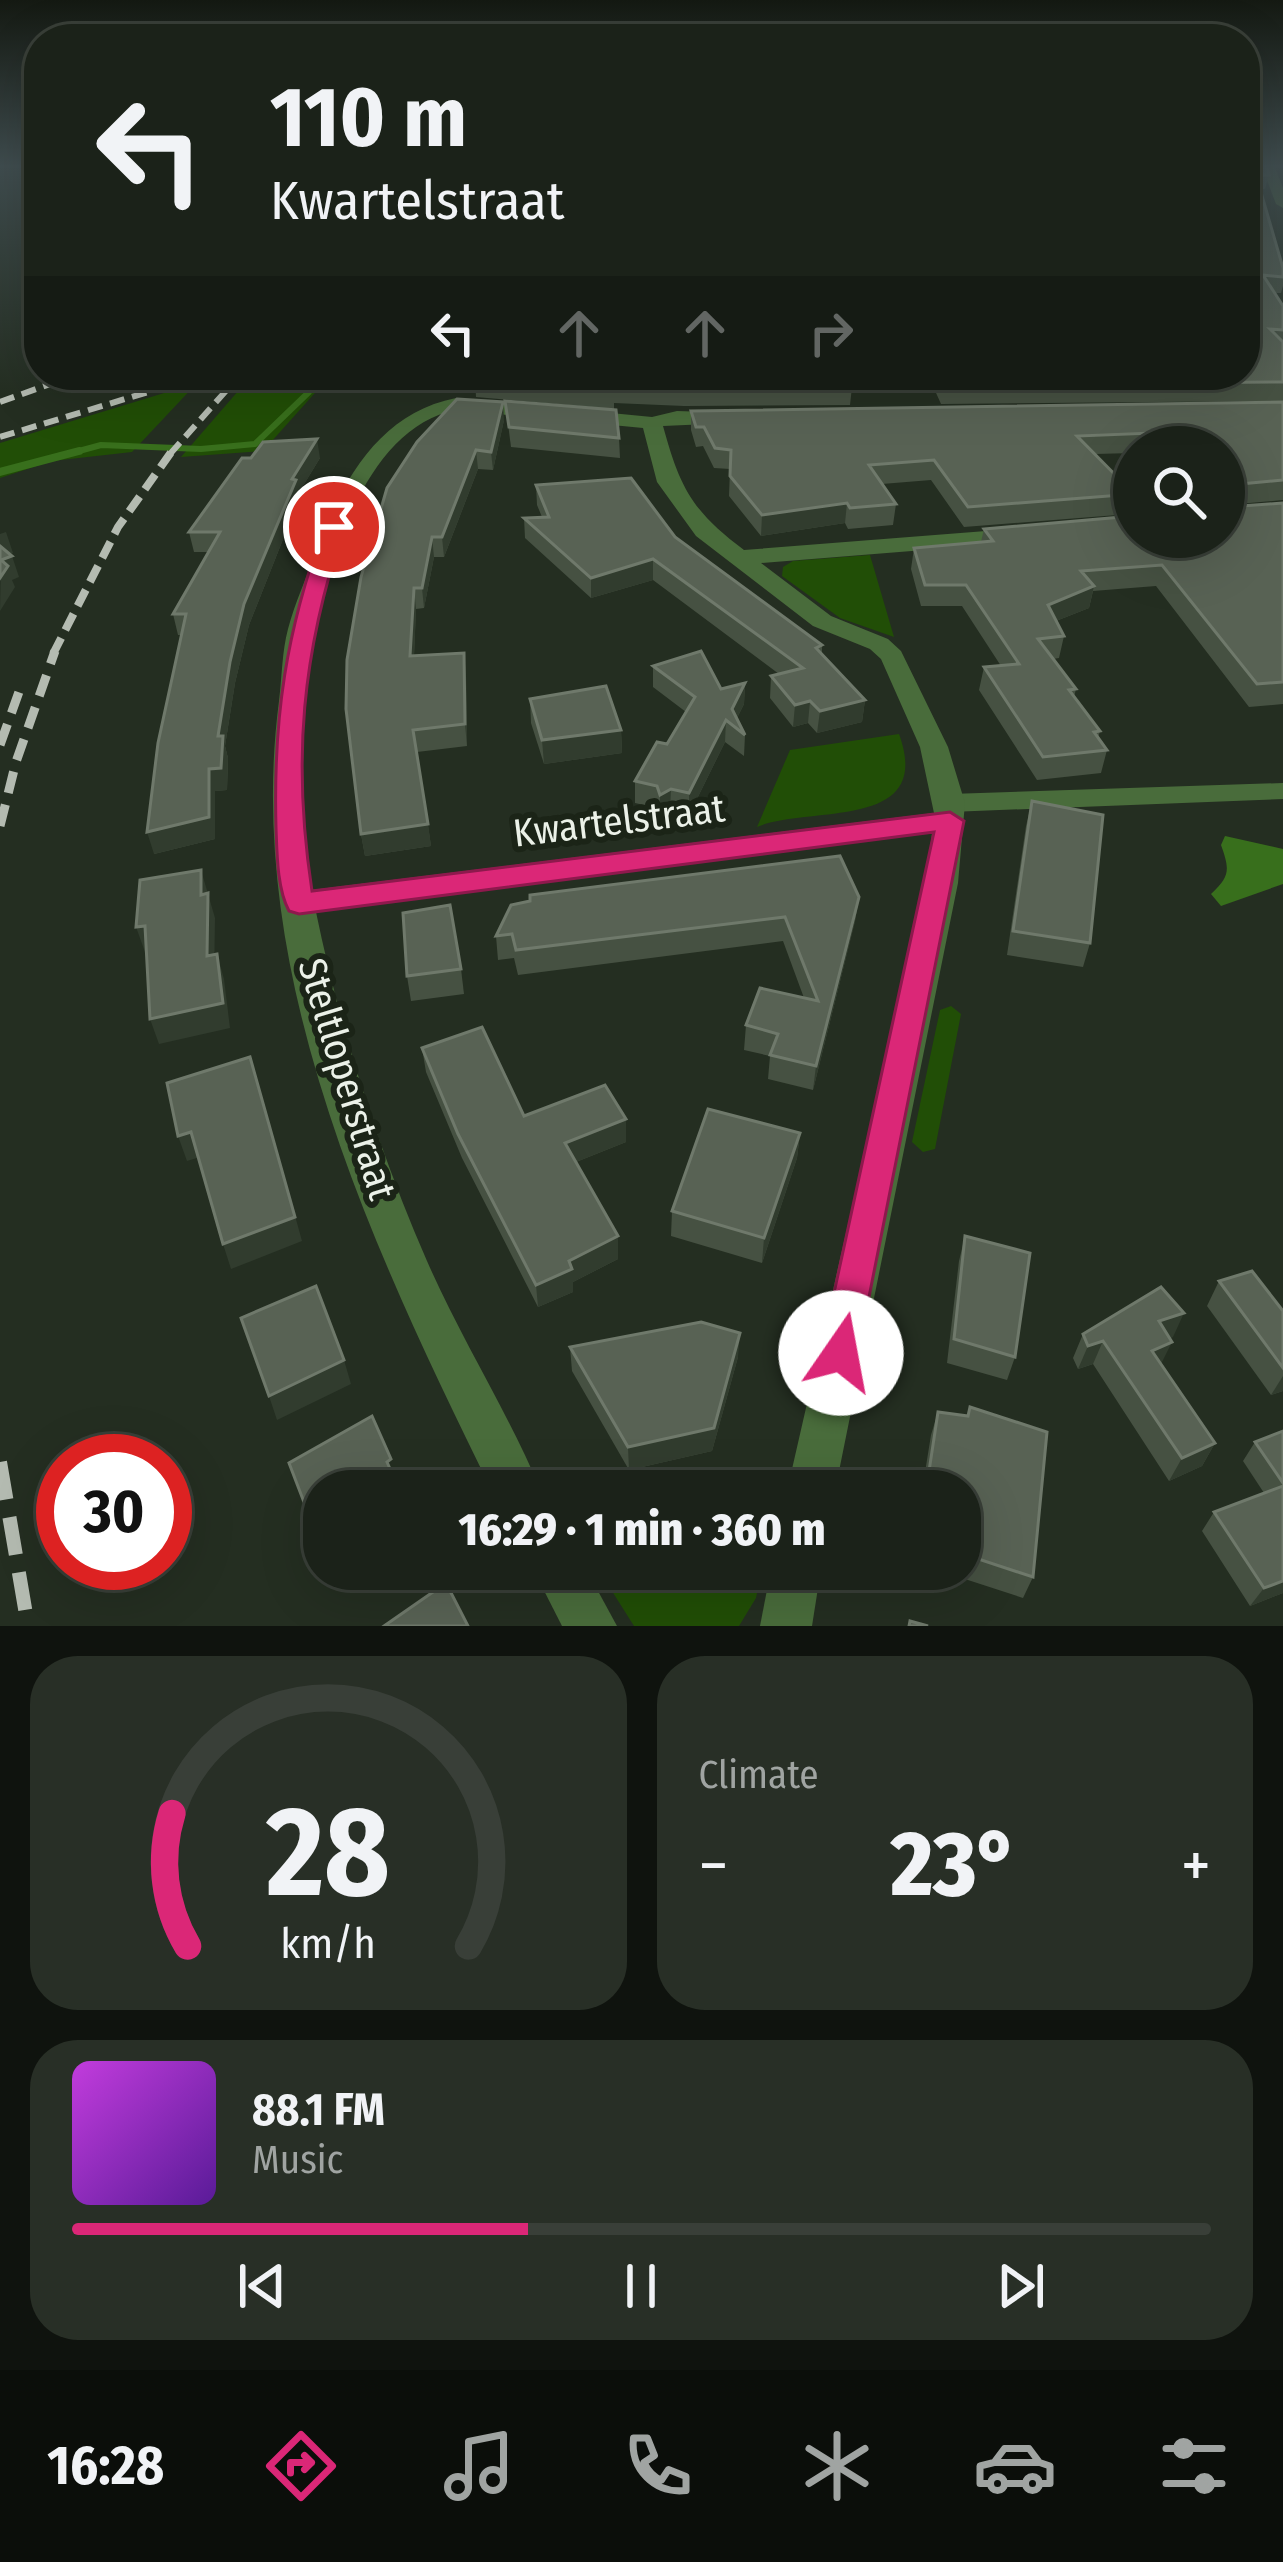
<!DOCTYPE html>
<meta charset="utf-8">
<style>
body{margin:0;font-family:"Fira Sans Condensed",sans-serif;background:#282f26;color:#f1f3f6;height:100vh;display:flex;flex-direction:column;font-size:45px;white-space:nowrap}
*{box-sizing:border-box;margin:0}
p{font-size:39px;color:#a0a4a2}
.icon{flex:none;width:66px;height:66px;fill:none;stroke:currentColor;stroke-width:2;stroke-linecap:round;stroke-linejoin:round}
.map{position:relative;height:1626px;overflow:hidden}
.details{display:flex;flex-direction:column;gap:30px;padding:30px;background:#0f130e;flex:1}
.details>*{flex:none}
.top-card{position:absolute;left:24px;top:24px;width:1236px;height:366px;border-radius:48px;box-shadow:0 12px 48px #0002,0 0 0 3px #393f38;background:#1b2219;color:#f1f3f6;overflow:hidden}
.fabs{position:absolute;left:1113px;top:426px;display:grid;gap:24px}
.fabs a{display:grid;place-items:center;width:132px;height:132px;border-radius:50%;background:#1b2219;box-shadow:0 12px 48px #0002,0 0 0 3px #393f38;font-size:60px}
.speed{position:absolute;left:36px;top:1434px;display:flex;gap:24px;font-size:60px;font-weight:700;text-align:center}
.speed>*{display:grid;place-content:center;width:156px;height:156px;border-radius:50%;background:#1b2219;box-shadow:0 12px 48px #0002,0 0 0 3px #393f38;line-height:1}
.speed .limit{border:18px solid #d22;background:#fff;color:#111}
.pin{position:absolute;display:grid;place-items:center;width:102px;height:102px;color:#fff;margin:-51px;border:6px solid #fff;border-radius:50%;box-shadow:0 3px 12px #0007}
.me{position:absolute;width:132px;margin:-66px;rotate:12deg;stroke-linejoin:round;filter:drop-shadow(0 0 9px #0008)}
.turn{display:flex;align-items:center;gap:42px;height:252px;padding:0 48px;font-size:54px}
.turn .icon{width:156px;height:156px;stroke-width:2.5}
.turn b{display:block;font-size:84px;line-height:102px}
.lanes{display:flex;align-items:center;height:114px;padding:0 48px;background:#0003;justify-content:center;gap:60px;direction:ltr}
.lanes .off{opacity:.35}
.big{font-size:90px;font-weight:800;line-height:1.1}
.details .widget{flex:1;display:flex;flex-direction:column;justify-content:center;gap:18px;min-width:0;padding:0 42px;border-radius:48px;background:#282f26}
.details .dial{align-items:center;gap:0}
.dial svg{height:312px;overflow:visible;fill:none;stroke:#393f38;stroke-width:7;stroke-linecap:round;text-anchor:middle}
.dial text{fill:#f1f3f6;stroke:none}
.song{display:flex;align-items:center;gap:36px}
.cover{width:144px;height:144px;border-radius:18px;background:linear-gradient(135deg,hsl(290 70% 55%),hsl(270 70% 35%))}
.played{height:12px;border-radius:6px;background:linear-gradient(90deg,#db2777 40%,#393f38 40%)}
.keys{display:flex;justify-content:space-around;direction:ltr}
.heat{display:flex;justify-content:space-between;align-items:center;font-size:66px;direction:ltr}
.details .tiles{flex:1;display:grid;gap:30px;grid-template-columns:1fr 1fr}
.widget:last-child{grid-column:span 2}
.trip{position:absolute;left:303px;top:1470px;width:678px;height:120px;border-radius:48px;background:#1b2219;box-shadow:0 12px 48px #0002,0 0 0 3px #393f38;font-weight:800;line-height:120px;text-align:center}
.tabs{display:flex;height:192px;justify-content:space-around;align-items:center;background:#0b0e0a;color:#a0a4a2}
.tabs .icon{width:84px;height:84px}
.tabs .selected{color:#db2777}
.tabs b{font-size:54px;color:#f1f3f6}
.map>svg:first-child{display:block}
</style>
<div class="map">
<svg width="1283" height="1626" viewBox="0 0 1283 1626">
<rect width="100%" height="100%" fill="#242e21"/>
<!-- green -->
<g fill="#214e06">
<polygon points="252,375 331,375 263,451 181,457"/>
<polygon points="197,383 132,452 52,461 0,478 0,443"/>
<polygon points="870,555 894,637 840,618 782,576 783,567 793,561"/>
<path d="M 899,734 C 935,832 809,805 757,827 L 790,750 Z"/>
<polygon points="951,1006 961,1014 935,1149 923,1152 912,1142 940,1010"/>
<polygon points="598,1569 762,1569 756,1598 739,1626 634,1626"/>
</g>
<!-- water -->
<path fill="#386f1c" d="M 1225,836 L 1283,849 L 1283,884 L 1221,906 L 1211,894 C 1230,876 1230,870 1221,845 Z"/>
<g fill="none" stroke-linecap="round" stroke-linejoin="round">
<!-- stream-far1 -->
<polyline stroke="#386f1c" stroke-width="6" points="68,454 101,445 201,449 255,444 309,392 306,387 313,375"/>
<!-- stream -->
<polyline stroke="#386f1c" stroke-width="8" points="0,472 79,451"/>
<!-- pedestrian -->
<polygon fill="#496c3b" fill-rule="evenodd" points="1283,783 1283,799 950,812 937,803 950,794"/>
<!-- minor -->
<g fill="#496c3b" fill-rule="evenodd">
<path d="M 456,398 L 652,417 L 677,411 L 738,413 L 741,417 L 731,423 L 663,426 C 680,488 692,511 744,550 L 1024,528 L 1035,535 L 1024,542 L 761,563 L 831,616 L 888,639 L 901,651 L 948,747 L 965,803 L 958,883 L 835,1491 L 787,1491 L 926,883 L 932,833 L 316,912 C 341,1033 378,1148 427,1261 C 461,1339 508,1412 541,1491 L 492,1491 C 374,1251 243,976 279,701 C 282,677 282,651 288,629 C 295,602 307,577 316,551 C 341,482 379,413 456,398 ZM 456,410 L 643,428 L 657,482 L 696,536 L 813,626 L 870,649 L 881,659 L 920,747 L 934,813 L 311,890 C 303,847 298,795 300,752 C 305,654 338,433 456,410 Z"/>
<polygon points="533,1569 586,1569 617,1626 562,1626"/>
<polygon points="771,1569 821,1569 812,1626 760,1626"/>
</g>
<!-- tertiary -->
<polygon fill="#496c3b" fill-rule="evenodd" points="1262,167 1275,167 1283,188 1283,208 1276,204"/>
<!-- rail-far3 -->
<g stroke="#b4bbb1" stroke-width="6" stroke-dasharray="15 8" stroke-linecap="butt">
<polyline points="0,402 75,375"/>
<polyline points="0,437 204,375"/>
<polyline points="170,454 240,375"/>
</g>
<!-- rail-far2 -->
<polyline stroke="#b4bbb1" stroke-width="8" stroke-dasharray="18 9" stroke-linecap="butt" points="53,654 118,527 172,451"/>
<!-- rail-far1 -->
<g stroke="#b4bbb1" stroke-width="9" stroke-dasharray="22 12" stroke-linecap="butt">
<polyline points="0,745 20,689"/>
<polyline points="0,826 16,762 55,651"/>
</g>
<!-- rail -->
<polyline stroke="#b4bbb1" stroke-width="14" stroke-dasharray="38 18" stroke-linecap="butt" points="0,1462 28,1626"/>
</g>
<!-- wall -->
<g fill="#465142">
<polygon points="1245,167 1269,175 1265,189 1260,189 1283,268 1283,286 1281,293 1275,293 1283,306 1283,401 941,404 928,375 1245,375"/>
<polygon points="475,380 852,387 850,405 684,406 614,403 614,409 476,397"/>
<polygon points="505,401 619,438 620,458 511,447"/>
<polygon points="1283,402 1283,500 1227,505 1227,507 1283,503 1283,704 1249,707 1156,586 1093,591 1089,608 1056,621 1064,636 1059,658 1053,659 1076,689 1074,697 1100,731 1098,738 1107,750 1101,773 1037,780 979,690 984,667 1001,666 962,606 921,606 911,569 914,548 981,542 984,529 1224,537 1224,447 1134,447 1134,453 1095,454 1134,492 1130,514 964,527 931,480 882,484 896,504 893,525 848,529 845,523 761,536 729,496 730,469 714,468 703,446 696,447 691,430 691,411"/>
<polygon points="504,420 493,470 478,469 444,557 434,557 424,608 416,609 414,656 466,674 467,746 417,752 431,846 365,856 361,834 361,577"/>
<polygon points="251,458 320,458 298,494 299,499 249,625 235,683 225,746 228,758 227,790 215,791 215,839 154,854 181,635 178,635 173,614 208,552 194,552 189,532"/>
<polygon points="536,485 675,537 822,645 822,654 865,700 862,722 817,733 808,723 793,727 770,698 771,676 779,674 653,580 591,598 525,538 524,518 542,517 537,505"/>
<polygon points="653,666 721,689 745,683 744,704 737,718 745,735 744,756 725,742 689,815 670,811 660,816 657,808 635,803 635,781 667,744 686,712 653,687"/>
<polygon points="530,699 621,730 622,753 544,764 531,723"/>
<polygon points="1032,801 1090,943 1083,967 1007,955 1026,826"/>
<polygon points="859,897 855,921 813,1090 768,1079 770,1056 744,1050 746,1025 804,998 783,941 518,975 514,958 498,960 496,936"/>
<polygon points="461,969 464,994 411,1001 407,976"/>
<polygon points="422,1048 524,1116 626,1142 576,1162 618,1259 573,1282 573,1292 538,1307 462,1158 426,1072"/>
<polygon points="800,1133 797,1158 762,1263 671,1236 672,1211"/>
<polygon points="965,1236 1015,1357 1007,1380 947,1363 959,1261"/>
<polygon points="1219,1281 1283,1311 1283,1391 1271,1395 1207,1306"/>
<polygon points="1083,1334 1173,1337 1169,1338 1161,1364 1215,1443 1202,1466 1169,1481 1093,1364 1078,1369 1073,1358"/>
<polygon points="570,1347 738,1357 712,1451 629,1470 572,1371"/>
<polygon points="970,1407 1033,1577 1023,1598 934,1569 960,1569 960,1491 922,1491 931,1435 938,1412 967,1416"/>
<polygon points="1283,1431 1283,1593 1250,1606 1202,1531 1214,1512 1264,1493 1243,1461 1255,1442"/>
</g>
<!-- shaded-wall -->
<g fill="#313c2e">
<polygon points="503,402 504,420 493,470 491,452"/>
<polygon points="317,439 320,458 298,494 299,499 249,625 235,683 225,746 228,758 227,790 215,791 215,839 154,854 147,832 209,769 218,736 230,662 244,604 292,479"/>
<polygon points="476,450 478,469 444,557 442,537"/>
<polygon points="847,503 845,523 761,536 762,515"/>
<polygon points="6,532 13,553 0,558 0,534"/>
<polygon points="432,537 434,557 424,608 422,588"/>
<polygon points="12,556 19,577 12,580 15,587 0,611 1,560"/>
<polygon points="653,559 653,580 591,598 591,578"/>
<polygon points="1094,586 1089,608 1043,626 1048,605"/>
<polygon points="414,588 416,609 413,677 410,656"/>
<polygon points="464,653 466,674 467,746 465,724"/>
<polygon points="745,683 744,704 733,726 732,709"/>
<polygon points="865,700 862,722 817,733 820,711"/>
<polygon points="810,701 808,723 793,727 795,705"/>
<polygon points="726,720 725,742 689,815 689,793"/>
<polygon points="621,730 622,753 544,764 542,740"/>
<polygon points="671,789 670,811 660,816 660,795"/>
<polygon points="428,824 431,846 365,856 361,834"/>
<polygon points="201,870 215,918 214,981 207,956 201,895"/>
<polygon points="859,897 855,921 813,1090 816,1066"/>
<polygon points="145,926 153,950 145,952 136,927"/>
<polygon points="217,954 224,979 230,1028 159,1044 150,1019"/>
<polygon points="258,1082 302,1241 231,1269 223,1244"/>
<polygon points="626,1119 626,1142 566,1166 565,1143"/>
<polygon points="191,1132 200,1157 187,1161 178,1136"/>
<polygon points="800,1133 797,1158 762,1263 764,1238"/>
<polygon points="618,1236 618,1259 573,1282 573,1292 538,1307 536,1285 569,1261"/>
<polygon points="1184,1313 1173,1337 1147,1345 1159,1321"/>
<polygon points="740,1333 738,1357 712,1451 629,1470 628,1447"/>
<polygon points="1103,1341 1093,1364 1078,1369 1088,1346"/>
<polygon points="1172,1342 1160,1366 1152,1351"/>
<polygon points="344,1360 351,1384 277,1420 269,1396"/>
<polygon points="1283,1376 1283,1391 1271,1395"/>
<polygon points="1215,1443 1202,1466 1169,1481 1182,1458"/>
<polygon points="1283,1581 1283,1593 1250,1606 1264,1588"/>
</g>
<!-- building -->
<g fill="#586254" stroke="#6f796b" stroke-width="3">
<polygon points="1245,167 1267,167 1269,175 1256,175 1283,268 1283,277 1263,275 1283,306 1283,330 1270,329 1283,342 1283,382 943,385 939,375 1245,375"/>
<polygon points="479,375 847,375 852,387 685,389 613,385 614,391 475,380"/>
<polygon points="457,399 503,402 491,452 476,450 442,537 432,537 422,588 414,588 410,656 464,653 465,724 413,730 428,824 361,834 346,709 347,660 361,577 387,488 417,442"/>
<polygon points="505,401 616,410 619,438 509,427"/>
<polygon points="1283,402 1283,480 1230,485 1227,507 1283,503 1283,682 1257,684 1162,565 1081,571 1094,586 1048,605 1064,636 1038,639 1076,689 1069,690 1100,731 1094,732 1107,750 1043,757 984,667 1019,664 966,585 925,585 914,548 993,541 984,529 1134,516 1134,537 1224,537 1224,517 1231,516 1224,506 1224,447 1187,447 1177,432 1077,436 1134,494 968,507 934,460 869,465 896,504 850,508 847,503 762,515 730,476 731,450 715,448 704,427 696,427 691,411"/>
<polygon points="317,439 292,479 296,480 244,604 230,662 218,736 223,736 221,768 209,769 209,817 147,832 158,743 186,614 173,614 220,532 189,532 242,458 251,458 263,442"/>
<polygon points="631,478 675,537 822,645 816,648 865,700 820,711 810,701 795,705 771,676 803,668 653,559 591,578 524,518 549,517 536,485"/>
<polygon points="0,546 12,556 1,560 8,566 0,578"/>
<polygon points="701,651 721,689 745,683 732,709 745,735 726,720 689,793 671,789 660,795 657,786 635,781 657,742 667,744 695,697 653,666"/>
<polygon points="606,686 621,730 542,740 530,699"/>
<polygon points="1032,801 1103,815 1090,943 1013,931"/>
<polygon points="840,856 859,897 816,1066 770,1055 778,1034 746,1025 760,988 818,1001 785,917 516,950 512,934 496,936 511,905 530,901 530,895"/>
<polygon points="201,870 201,895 208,893 207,956 217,954 223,1003 150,1019 145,926 136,927 140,880"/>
<polygon points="450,905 461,969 407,976 403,913"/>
<polygon points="482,1027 524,1116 605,1085 626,1119 565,1143 618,1236 569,1261 572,1269 536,1285 458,1134 422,1048"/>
<polygon points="250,1057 295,1217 223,1244 191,1132 178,1136 167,1083"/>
<polygon points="708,1109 800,1133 764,1238 672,1211"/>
<polygon points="965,1236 1030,1253 1015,1357 954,1339"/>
<polygon points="1252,1271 1283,1311 1283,1368 1219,1281"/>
<polygon points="316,1286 344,1360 269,1396 241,1318"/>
<polygon points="1161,1287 1184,1313 1159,1321 1172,1342 1152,1351 1215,1443 1182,1458 1103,1341 1088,1346 1083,1334"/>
<polygon points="701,1322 740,1333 714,1428 628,1447 570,1347"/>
<polygon points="970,1407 1047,1432 1033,1577 960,1553 960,1491 926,1491 938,1412 968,1416"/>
<polygon points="372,1416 391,1459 387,1462 400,1491 324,1491 324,1542 320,1544 289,1463"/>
<polygon points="1283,1431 1283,1483 1255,1442"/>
<polygon points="1283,1486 1283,1581 1264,1588 1214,1512"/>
<polygon points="446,1583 468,1626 384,1626"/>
<polygon points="910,1621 928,1626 909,1626"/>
</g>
<!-- sky -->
<linearGradient id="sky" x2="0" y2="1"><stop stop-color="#141912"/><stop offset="0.42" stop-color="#3f4c4e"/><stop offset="1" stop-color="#3f4c4e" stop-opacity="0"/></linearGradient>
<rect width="1283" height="395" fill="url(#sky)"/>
<!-- route -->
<path fill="#db2777" stroke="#8e194d" stroke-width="3" d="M 334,521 L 344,527 C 302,653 292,760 312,891 L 950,812 L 964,821 L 855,1367 L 841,1372 L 827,1367 L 821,1353 L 934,832 L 299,914 L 289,911 C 277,889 277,853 276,828 C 273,717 286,632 324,527 Z"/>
<g text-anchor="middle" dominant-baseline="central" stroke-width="12" stroke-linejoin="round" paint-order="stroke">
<!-- street labels -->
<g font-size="39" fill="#ebf1e8" stroke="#1b2417">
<text transform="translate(619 821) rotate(-7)">Kwartelstraat</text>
<text transform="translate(347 1079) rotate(73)">Steltloperstraat</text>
</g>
</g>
</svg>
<div class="fabs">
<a><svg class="icon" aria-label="search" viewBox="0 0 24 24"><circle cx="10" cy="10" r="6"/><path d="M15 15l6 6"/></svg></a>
</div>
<div class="speed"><div class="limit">30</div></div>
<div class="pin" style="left:334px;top:527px;background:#d93025"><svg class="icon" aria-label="arrive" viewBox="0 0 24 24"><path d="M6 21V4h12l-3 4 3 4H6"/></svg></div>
<svg class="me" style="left:841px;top:1353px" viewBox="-20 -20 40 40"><circle r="19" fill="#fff"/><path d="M0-13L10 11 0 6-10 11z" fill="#db2777"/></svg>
<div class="trip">16:29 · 1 min · 360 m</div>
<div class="top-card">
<div class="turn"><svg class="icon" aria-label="left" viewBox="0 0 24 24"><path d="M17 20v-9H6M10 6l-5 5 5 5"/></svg><div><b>110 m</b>Kwartelstraat</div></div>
<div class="lanes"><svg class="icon" aria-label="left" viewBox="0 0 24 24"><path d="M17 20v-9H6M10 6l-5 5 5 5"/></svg><svg class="icon off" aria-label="ahead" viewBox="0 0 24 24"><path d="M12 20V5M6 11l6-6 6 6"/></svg><svg class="icon off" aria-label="ahead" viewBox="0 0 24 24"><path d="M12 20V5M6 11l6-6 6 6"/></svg><svg class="icon off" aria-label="right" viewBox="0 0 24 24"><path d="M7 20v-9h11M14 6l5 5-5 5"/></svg></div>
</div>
</div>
<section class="details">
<div class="tiles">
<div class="widget dial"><svg viewBox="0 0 100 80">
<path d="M14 69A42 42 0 1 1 86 69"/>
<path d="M14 69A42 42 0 0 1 10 35" stroke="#db2777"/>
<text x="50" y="56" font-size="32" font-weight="700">28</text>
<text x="50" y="72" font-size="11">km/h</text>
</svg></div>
<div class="widget"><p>Climate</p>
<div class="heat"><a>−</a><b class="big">23°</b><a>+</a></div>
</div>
<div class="widget">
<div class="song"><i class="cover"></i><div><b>88.1 FM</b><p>Music</p></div></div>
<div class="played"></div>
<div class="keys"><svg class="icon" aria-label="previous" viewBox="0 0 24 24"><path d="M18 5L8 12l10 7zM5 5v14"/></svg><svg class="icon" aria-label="pause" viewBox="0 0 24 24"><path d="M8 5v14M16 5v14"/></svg><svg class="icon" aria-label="next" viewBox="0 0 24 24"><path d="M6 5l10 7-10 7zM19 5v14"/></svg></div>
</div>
</div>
</section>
<nav class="tabs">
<b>16:28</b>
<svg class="icon selected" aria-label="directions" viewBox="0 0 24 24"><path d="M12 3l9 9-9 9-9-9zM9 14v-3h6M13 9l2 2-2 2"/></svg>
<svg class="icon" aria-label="music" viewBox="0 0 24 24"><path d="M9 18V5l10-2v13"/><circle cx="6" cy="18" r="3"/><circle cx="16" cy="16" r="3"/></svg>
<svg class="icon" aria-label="phone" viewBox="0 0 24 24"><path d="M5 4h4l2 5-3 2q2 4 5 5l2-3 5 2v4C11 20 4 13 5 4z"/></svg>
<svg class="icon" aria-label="climate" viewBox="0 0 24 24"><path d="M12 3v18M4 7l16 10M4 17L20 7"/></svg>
<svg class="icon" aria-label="car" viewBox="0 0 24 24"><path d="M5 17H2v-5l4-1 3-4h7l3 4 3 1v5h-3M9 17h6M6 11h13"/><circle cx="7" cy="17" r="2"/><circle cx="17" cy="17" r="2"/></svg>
<svg class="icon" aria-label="filters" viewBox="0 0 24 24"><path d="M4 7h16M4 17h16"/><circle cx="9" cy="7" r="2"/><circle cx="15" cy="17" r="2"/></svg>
</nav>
